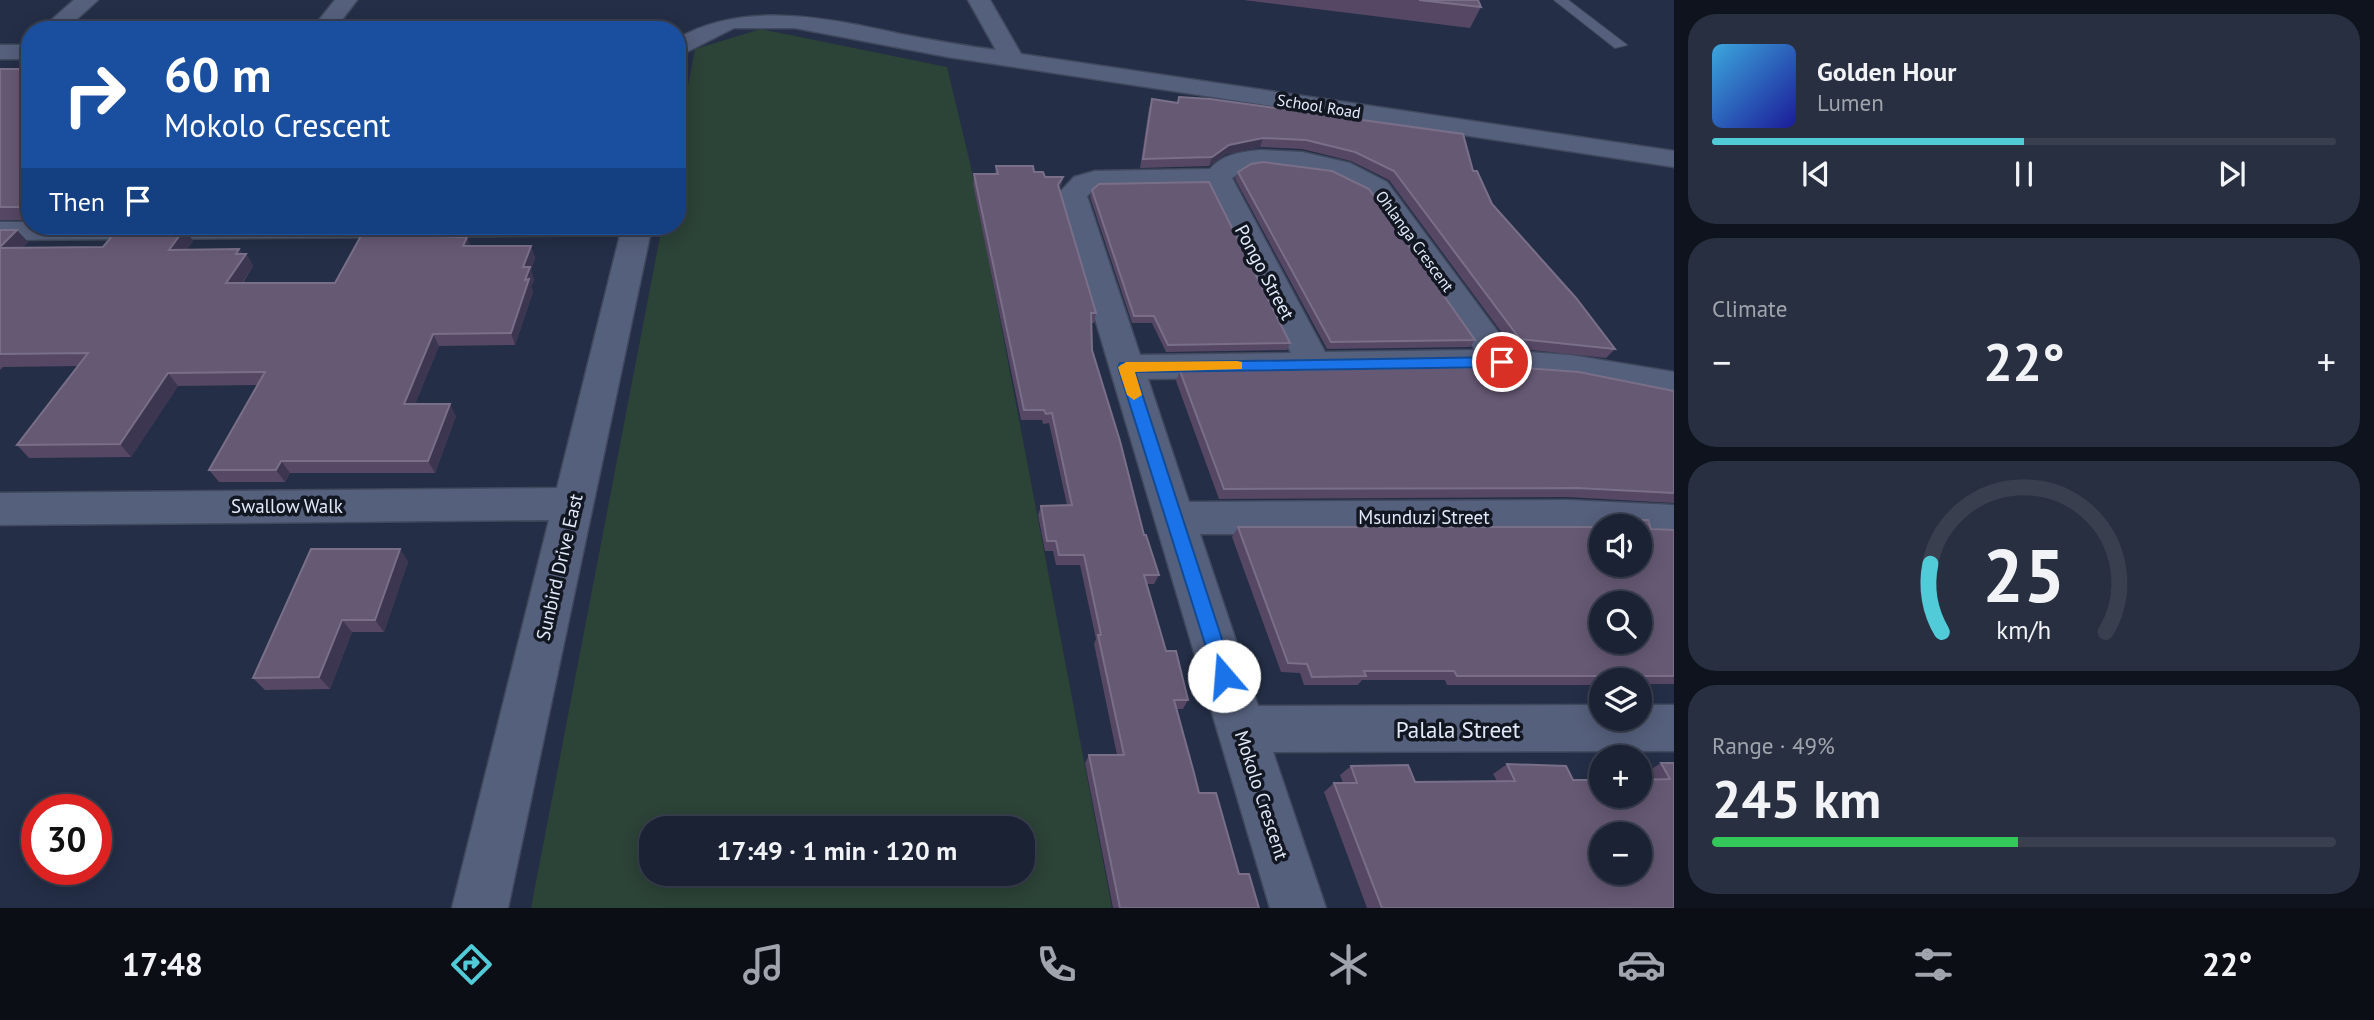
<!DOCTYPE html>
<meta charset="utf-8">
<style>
body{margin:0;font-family:"PT Sans",sans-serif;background:#282f40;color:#f1f3f6;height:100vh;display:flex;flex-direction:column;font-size:26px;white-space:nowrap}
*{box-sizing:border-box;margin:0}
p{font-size:23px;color:#a0a4ac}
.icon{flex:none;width:38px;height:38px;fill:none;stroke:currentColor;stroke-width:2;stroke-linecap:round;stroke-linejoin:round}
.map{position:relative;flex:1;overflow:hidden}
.sheet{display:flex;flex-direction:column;gap:14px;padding:14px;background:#0f131d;width:700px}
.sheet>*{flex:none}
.top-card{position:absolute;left:21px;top:21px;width:665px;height:214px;border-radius:28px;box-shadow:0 4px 18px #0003,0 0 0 2px #393f4f;background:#1a4fa0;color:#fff;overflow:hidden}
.tools{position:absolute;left:1589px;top:514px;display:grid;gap:14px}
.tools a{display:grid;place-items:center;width:63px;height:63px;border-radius:50%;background:#1b2234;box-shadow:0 4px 18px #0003,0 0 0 2px #393f4f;font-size:35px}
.speed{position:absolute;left:21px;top:794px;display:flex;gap:14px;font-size:35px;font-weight:700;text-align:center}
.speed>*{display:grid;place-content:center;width:91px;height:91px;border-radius:50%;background:#1b2234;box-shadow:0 4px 18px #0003,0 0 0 2px #393f4f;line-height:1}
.speed .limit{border:10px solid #d22;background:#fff;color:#111}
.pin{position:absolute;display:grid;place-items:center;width:60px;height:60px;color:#fff;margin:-30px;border:4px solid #fff;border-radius:50%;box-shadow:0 2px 7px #0007}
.me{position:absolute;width:77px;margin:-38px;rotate:342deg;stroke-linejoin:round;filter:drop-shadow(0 0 5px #0008)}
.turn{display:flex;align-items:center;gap:24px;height:147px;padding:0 28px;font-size:32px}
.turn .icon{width:91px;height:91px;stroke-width:2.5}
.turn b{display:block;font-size:49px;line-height:60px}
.then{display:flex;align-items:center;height:66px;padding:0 28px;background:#0003;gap:14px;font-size:26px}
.big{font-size:52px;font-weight:700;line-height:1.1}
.sheet .widget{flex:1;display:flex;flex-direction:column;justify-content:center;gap:10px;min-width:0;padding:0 24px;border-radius:28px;background:#282f40}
.sheet .dial{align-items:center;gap:0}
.dial svg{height:182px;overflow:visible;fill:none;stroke:#393f4f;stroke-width:7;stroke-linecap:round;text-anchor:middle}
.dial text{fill:#f1f3f6;stroke:none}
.song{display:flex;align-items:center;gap:21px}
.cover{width:84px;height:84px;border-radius:10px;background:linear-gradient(135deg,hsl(200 70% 55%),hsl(240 70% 35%))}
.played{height:7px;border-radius:4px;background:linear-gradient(90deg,#52cbd9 50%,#393f4f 50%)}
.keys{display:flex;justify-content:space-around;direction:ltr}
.heat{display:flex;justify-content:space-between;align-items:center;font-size:38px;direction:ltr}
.charge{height:10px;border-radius:5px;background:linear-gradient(90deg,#34c759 49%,#393f4f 0)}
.trip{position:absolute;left:639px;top:816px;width:396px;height:70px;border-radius:28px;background:#1b2234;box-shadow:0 4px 18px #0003,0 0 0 2px #393f4f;font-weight:700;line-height:70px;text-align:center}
.tab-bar{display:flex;height:112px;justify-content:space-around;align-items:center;background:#0b0e15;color:#a0a4ac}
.tab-bar .icon{width:49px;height:49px}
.tab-bar .current{color:#52cbd9}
.tab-bar b{font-size:32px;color:#f1f3f6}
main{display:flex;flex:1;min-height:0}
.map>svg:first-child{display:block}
</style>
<main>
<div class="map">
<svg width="1674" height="908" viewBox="0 0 1674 908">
<rect width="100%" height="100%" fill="#242e46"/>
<!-- green -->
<path fill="#2c4337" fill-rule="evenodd" d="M 761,29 L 947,67 L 971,167 L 1112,908 L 531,908 L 662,226 L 677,226 L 677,144 L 695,49 ZM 651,828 L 1022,828 L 1022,873 L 651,873 Z"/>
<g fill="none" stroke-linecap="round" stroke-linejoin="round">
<defs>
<polygon id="service" points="1554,0 1568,0 1627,45 1615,48"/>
<g id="minor">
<polygon points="74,0 98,0 65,30 40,30"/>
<polygon points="335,0 357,0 334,30 311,30"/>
<path d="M 968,0 L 990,0 L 1021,54 L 1674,151 L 1674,167 L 948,57 L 795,28 L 734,28 L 677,57 L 677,39 C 743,0 828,18 900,34 C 932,40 964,46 996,50 Z"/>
<rect x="0" y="45" width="30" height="14"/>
<path d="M 1260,150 L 1302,152 L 1350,163 L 1387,182 L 1512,351 L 1571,355 L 1674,372 L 1674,398 L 1571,379 L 1502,374 L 1148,379 L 1189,502 L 1567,500 L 1674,505 L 1674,537 L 1640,536 L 1640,527 L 1601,527 L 1601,534 L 1200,534 L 1258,706 L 1601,705 L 1601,719 L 1640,719 L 1640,705 L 1674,705 L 1674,751 L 1273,752 L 1326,908 L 1270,908 L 1058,194 L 1074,177 L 1095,171 L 1210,169 C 1223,154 1241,152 1260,150 ZM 1260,166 L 1330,175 L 1367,194 L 1475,350 L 1325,352 L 1232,178 L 1247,168 ZM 1208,186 L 1291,353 L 1140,355 L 1087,196 L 1096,188 Z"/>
<polygon points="0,222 30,222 30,226 652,226 508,908 452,908 549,520 0,525 0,493 557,488 620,235 0,240"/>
</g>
</defs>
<!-- service casing -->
<use href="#service" stroke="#40495d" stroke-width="2"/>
<!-- minor casing -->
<use href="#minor" stroke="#40495d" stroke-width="3"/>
<!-- service -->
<use href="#service" fill="#55607c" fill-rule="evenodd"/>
<!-- minor -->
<use href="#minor" fill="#55607c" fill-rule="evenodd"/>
</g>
<!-- wall -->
<g fill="#564764">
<polygon points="1243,0 1478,0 1481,7 1470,28"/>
<rect x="0" y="69" width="30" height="151"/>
<polygon points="1179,97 1473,171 1492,204 1615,349 1606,358 1513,348 1389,180 1351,161 1302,149 1260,147 1226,154 1209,166 1140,168 1149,108 1152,99 1177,103"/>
<polygon points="996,166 1034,172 1045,177 1063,177 1061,187 1059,190 1096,313 1094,323 1091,323 1092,350 1144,535 1159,575 1154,584 1147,584 1166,651 1188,700 1183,709 1177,709 1199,793 1239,874 1259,908 1113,908 1085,763 1089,755 1117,755 1094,644 1096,639 1080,565 1056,565 1053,551 1045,551 1038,515 1041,506 1067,505 1049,423 1043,424 1042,420 1021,420 973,184 974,174 995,174"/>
<polygon points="1238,172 1475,340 1470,347 1327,349 1235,179"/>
<polygon points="1092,190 1290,343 1287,350 1166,352 1152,323 1132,323 1090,197"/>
<polygon points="0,230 28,242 23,247 103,247 193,241 187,249 239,249 242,254 246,254 253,266 243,283 335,283 467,237 470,246 531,246 535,258 531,270 534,280 531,287 533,292 515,345 439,346 415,404 456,416 435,473 290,473 285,482 219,482 209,470 258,385 178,386 131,457 29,458 17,445 78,366 3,367 0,370"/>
<polygon points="1180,371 1674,391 1674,503 1567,497 1219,499 1176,381"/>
<polygon points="1614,520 1651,529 1674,530 1674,684 1640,684 1640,681 1601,681 1601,685 1447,685 1445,680 1362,680 1358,685 1304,685 1300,673 1281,672 1232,537 1238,527 1607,527"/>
<polygon points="400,549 408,562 384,632 352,632 330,689 265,690 253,678"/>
<polygon points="1661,763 1674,763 1674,908 1367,908 1324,792 1334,783 1343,783 1340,775 1351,766 1415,782 1497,781 1493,774 1507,764 1573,780 1648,779 1645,773"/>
</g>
<!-- shaded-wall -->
<g fill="#3c3651">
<polygon points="1263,138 1260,147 1226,154 1209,166 1212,157 1229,145"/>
<polygon points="1063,177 1061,187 1055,195 1058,185"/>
<polygon points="185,228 193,241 178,262 169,250"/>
<polygon points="17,230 28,242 10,260 0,247"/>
<polygon points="467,237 471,249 463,246"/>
<polygon points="531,246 535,258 531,270 534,280 531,287 533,292 515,345 511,333 523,267"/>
<polygon points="239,249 243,257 246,254 253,266 234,295 226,283 236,254"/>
<polygon points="433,334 439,346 410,416 404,404"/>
<polygon points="168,373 178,386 131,457 120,444"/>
<polygon points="450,404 456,416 435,473 428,461"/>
<polygon points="281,461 290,473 285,482 276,470"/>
<polygon points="400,549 408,562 384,632 375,620"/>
<polygon points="342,620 352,632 330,689 319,677"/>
</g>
<!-- building -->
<g fill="#665974" stroke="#796f89" stroke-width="2" fill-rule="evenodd">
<polygon points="1419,0 1478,0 1481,7"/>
<polygon points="0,69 30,69 30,211 23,211 20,207 0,207"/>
<polygon points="1179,97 1210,99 1463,134 1473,171 1477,171 1492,204 1576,298 1615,349 1520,339 1394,171 1355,152 1306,140 1263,138 1229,145 1212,157 1143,159 1152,99 1178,103"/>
<polygon points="1263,162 1332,171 1369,189 1475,340 1331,342 1238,172 1251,164"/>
<polygon points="996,166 1033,166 1034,172 1043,172 1045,177 1063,177 1058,185 1096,313 1091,313 1092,350 1120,441 1144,535 1146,535 1159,575 1144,575 1166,651 1176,651 1188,700 1174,700 1194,773 1199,793 1216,793 1239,874 1249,874 1259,908 1120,908 1089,755 1124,755 1098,635 1101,635 1084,555 1059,555 1056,541 1047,541 1041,506 1072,505 1052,413 1046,414 1044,410 1024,410 974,174 998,174"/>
<polygon points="1209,182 1290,343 1168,345 1154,316 1134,316 1092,190 1099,184"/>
<polygon points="185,228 169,250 239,249 236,254 246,254 226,283 335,283 362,234 467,237 463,246 531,246 523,267 530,267 525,280 529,279 511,333 433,334 404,404 450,404 428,461 281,461 276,470 209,470 265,372 168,373 120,444 17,445 88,353 0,354 0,248 103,247 118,229"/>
<polygon points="0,230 17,230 0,247"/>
<polygon points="1510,367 1579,372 1674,391 1674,493 1577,488 1224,489 1180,371"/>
<path d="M 1614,520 L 1648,520 L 1651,529 L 1674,530 L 1674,676 L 1457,676 L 1454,671 L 1364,671 L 1366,676 L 1312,677 L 1307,664 L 1288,663 L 1238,527 L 1601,527 L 1601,565 L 1640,565 L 1640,527 L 1611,527 ZM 1601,604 L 1640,604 L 1640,642 L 1601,642 Z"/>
<polygon points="311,549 400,549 375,620 342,620 319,677 253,678"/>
<path d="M 1661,763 L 1674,763 L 1674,908 L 1382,908 L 1334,783 L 1357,783 L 1351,766 L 1408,765 L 1415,782 L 1515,781 L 1507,764 L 1566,766 L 1573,780 L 1601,780 L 1601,796 L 1640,796 L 1640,780 L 1670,779 ZM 1601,835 L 1640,835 L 1640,873 L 1601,873 Z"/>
</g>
<!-- route -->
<polygon fill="#1a73e8" stroke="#114b97" stroke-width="2" points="1502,357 1509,362 1502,367 1135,372 1234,676 1231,682 1224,685 1217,682 1118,367 1120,363"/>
<!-- slow -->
<polygon fill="#f59e0b" points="1237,361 1242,362 1242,369 1135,372 1142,395 1134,400 1127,395 1118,367 1126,362"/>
<g text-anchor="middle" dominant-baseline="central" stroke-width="7" stroke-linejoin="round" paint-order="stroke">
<!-- far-street labels -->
<g font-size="16" fill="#e2e9f9" stroke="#121722">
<text transform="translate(1319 106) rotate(9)">School Road</text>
<text transform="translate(1415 241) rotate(54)">Ohlanga Crescent</text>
</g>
<!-- street labels -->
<g font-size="19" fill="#e2e9f9" stroke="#121722">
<text transform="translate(1265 272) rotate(62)">Pongo Street</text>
<text x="287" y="506">Swallow Walk</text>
<text x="1424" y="517">Msunduzi Street</text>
<text transform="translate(559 567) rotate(-77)">Sunbird Drive East</text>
<text transform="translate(1262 795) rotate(72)">Mokolo Crescent</text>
</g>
<!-- near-street labels -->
<g font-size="23" fill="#e2e9f9" stroke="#121722">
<text x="1458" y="729">Palala Street</text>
</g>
</g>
</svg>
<div class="tools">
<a><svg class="icon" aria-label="sound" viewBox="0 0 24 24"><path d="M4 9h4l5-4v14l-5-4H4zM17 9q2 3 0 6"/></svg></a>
<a><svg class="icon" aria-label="search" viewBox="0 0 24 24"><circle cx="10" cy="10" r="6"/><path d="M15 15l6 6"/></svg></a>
<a><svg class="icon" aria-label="layers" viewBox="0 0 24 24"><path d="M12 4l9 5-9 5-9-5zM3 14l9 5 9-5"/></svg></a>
<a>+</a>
<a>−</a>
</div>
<div class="speed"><div class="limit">30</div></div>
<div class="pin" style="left:1502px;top:362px;background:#d93025"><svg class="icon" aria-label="arrive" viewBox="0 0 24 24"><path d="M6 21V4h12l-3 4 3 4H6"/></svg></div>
<svg class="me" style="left:1224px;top:676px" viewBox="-20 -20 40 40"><circle r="19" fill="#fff"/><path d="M0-13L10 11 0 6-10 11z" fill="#1a73e8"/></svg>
<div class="trip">17:49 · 1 min · 120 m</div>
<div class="top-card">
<div class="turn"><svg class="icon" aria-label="right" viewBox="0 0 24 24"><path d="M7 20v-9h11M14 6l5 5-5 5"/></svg><div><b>60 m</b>Mokolo Crescent</div></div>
<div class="then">Then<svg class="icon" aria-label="arrive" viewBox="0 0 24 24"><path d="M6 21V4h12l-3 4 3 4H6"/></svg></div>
</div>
</div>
<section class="sheet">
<div class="widget">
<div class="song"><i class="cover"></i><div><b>Golden Hour</b><p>Lumen</p></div></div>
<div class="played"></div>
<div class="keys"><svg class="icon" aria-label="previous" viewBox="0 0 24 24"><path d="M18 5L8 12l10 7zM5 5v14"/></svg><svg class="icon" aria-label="pause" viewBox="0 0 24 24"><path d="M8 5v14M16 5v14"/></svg><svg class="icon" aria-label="next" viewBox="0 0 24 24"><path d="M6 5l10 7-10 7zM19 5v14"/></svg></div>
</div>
<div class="widget"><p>Climate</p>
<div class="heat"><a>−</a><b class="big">22°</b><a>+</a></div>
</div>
<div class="widget dial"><svg viewBox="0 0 100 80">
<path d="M14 69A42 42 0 1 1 86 69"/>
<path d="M14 69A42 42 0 0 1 9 39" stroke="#52cbd9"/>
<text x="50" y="56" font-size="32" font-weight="700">25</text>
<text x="50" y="72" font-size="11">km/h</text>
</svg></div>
<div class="widget"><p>Range · 49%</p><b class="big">245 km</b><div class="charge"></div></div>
</section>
</main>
<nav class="tab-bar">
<b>17:48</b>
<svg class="icon current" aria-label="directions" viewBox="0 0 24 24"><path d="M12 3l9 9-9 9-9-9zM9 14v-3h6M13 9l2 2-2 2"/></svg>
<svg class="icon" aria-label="music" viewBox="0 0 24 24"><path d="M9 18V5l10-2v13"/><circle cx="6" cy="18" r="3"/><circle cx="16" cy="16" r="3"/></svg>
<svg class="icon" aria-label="phone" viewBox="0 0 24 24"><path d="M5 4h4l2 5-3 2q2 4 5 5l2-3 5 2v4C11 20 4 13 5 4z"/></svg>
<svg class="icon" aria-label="climate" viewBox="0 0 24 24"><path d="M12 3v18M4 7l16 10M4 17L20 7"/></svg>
<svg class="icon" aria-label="car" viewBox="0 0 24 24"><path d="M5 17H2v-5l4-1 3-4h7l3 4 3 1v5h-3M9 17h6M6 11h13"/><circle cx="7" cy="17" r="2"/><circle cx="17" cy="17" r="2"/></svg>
<svg class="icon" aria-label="filters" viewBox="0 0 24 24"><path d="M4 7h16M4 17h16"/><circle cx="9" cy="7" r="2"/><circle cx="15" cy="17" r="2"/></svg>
<b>22°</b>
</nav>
